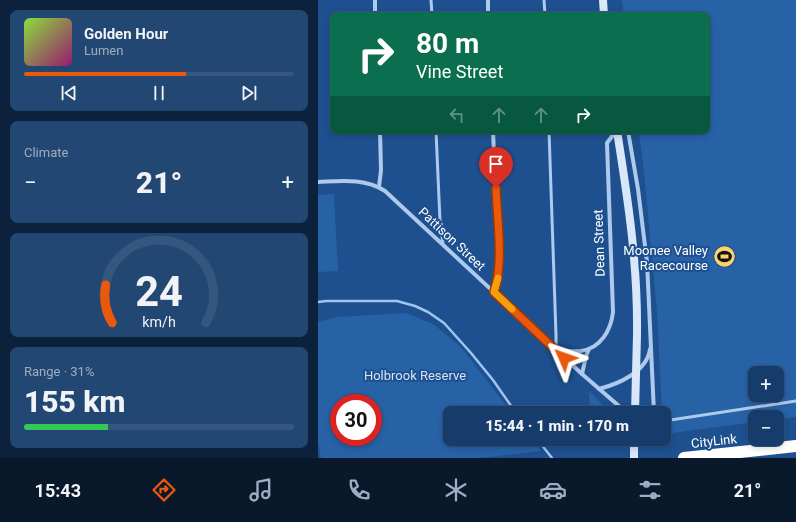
<!DOCTYPE html>
<meta charset="utf-8">
<style>
body{margin:0;font-family:Roboto,sans-serif;background:#234773;color:#f1f3f6;height:100vh;display:flex;flex-direction:column;font-size:15px;white-space:nowrap}
*{box-sizing:border-box;margin:0}
p{font-size:13px;color:#9eadc1}
.icon{flex:none;width:22px;height:22px;fill:none;stroke:currentColor;stroke-width:2;stroke-linecap:round;stroke-linejoin:round}
.map{position:relative;flex:1;overflow:hidden}
.details{display:flex;flex-direction:column;gap:10px;padding:10px;background:#0c213b;width:318px}
.details>*{flex:none}
.top-card{position:absolute;left:12px;top:12px;width:380px;height:122px;border-radius:8px;box-shadow:0 2px 6px #0003,0 0 0 1px #35567e;background:#0b6e4f;color:#fff;overflow:hidden}
.fabs{position:absolute;left:430px;top:366px;display:grid;gap:8px}
.fabs a{display:grid;place-items:center;width:36px;height:36px;border-radius:8px;background:#163c6b;box-shadow:0 2px 6px #0003,0 0 0 1px #35567e;font-size:20px}
.speed{position:absolute;left:12px;top:394px;display:flex;gap:8px;font-size:20px;font-weight:700;text-align:center}
.speed>*{display:grid;place-content:center;width:52px;height:52px;border-radius:50%;background:#163c6b;box-shadow:0 2px 6px #0003,0 0 0 1px #35567e;line-height:1}
.speed .limit{border:6px solid #d22;background:#fff;color:#111}
.pin{position:absolute;display:grid;place-items:center;width:34px;height:34px;color:#fff;margin:-41px -17px;border-radius:50% 50% 50% 0;rotate:-45deg;box-shadow:0 0 4px #0007}
.pin .icon{rotate:45deg}
.me{position:absolute;width:44px;margin:-22px;rotate:313deg;stroke-linejoin:round;filter:drop-shadow(0 0 3px #0008)}
.turn{display:flex;align-items:center;gap:14px;height:84px;padding:0 20px;font-size:18px}
.turn .icon{width:52px;height:52px;stroke-width:2.5}
.turn b{display:block;font-size:28px;line-height:34px}
.lanes{display:flex;align-items:center;height:38px;padding:0 20px;background:#0003;justify-content:center;gap:20px;direction:ltr}
.lanes .off{opacity:.35}
.big{font-size:30px;font-weight:800;line-height:1.1}
.details .tile{flex:1;display:flex;flex-direction:column;justify-content:center;gap:6px;min-width:0;padding:0 14px;border-radius:8px;background:#234773}
.details .dial{align-items:center;gap:0}
.dial svg{height:104px;overflow:visible;fill:none;stroke:#35567e;stroke-width:7;stroke-linecap:round;text-anchor:middle}
.dial text{fill:#f1f3f6;stroke:none}
.song{display:flex;align-items:center;gap:12px}
.cover{width:48px;height:48px;border-radius:6px;background:linear-gradient(135deg,hsl(90 70% 55%),hsl(320 70% 35%))}
.played{height:4px;border-radius:2px;background:linear-gradient(90deg,#ea580c 60%,#35567e 60%)}
.keys{display:flex;justify-content:space-around;direction:ltr}
.heat{display:flex;justify-content:space-between;align-items:center;font-size:22px;direction:ltr}
.charge{height:6px;border-radius:3px;background:linear-gradient(90deg,#34c759 31%,#35567e 0)}
.trip{position:absolute;left:125px;top:406px;width:228px;height:40px;border-radius:8px;background:#163c6b;box-shadow:0 2px 6px #0003,0 0 0 1px #35567e;font-weight:800;line-height:40px;text-align:center}
.tabs{display:flex;height:64px;justify-content:space-around;align-items:center;background:#09182b;color:#9eadc1}
.tabs .icon{width:28px;height:28px}
.tabs .on{color:#ea580c}
.tabs b{font-size:18px;color:#f1f3f6}
main{display:flex;flex:1;min-height:0}
.map>svg:first-child{display:block}
</style>
<main>
<section class="details">
<div class="tile">
<div class="song"><i class="cover"></i><div><b>Golden Hour</b><p>Lumen</p></div></div>
<div class="played"></div>
<div class="keys"><svg class="icon" aria-label="previous" viewBox="0 0 24 24"><path d="M18 5L8 12l10 7zM5 5v14"/></svg><svg class="icon" aria-label="pause" viewBox="0 0 24 24"><path d="M8 5v14M16 5v14"/></svg><svg class="icon" aria-label="next" viewBox="0 0 24 24"><path d="M6 5l10 7-10 7zM19 5v14"/></svg></div>
</div>
<div class="tile"><p>Climate</p>
<div class="heat"><a>−</a><b class="big">21°</b><a>+</a></div>
</div>
<div class="tile dial"><svg viewBox="0 0 100 80">
<path d="M14 69A42 42 0 1 1 86 69"/>
<path d="M14 69A42 42 0 0 1 9 40" stroke="#ea580c"/>
<text x="50" y="56" font-size="32" font-weight="700">24</text>
<text x="50" y="72" font-size="11">km/h</text>
</svg></div>
<div class="tile"><p>Range · 31%</p><b class="big">155 km</b><div class="charge"></div></div>
</section>
<div class="map">
<svg width="478" height="458" viewBox="0 0 478 458">
<rect width="100%" height="100%" fill="#1e508f"/>
<!-- green -->
<g fill="#2762a7" fill-rule="evenodd">
<path d="M 304,0 L 478,0 L 478,417 L 459,420 L 459,417 L 437,417 L 437,422 L 346,434 L 346,413 L 344,413 L 339,312 L 326,172 L 321,131 L 389,131 L 389,15 L 306,15 ZM 437,373 L 459,373 L 459,395 L 437,395 Z"/>
<polygon points="16,194 20,271 0,272 0,195"/>
<path d="M 88,313 L 115,324 L 142,346 L 194,413 L 132,413 L 132,439 L 214,439 L 223,451 L 162,458 L 3,458 L 0,442 L 0,322 L 19,317 ZM 21,403 L 55,403 L 55,437 L 21,437 Z"/>
<polygon points="271,391 293,413 272,413"/>
</g>
<g fill="none" stroke-linecap="round" stroke-linejoin="round">
<!-- stream -->
<g stroke="#a0c5ef" stroke-width="2.5">
<polyline points="0,302 8,301 79,301 97,306 110,312 126,323 153,353 175,380 198,413"/>
<polyline points="219,439 234,458"/>
</g>
<!-- lane -->
<g stroke="#adcaed" stroke-width="3">
<polyline points="113,0 114,15"/>
<polyline points="226,0 227,15"/>
<polyline points="118,131 122,221 125,244"/>
<polyline points="231,131 238,335 238,349"/>
<polyline points="346,421 478,401"/>
</g>
<!-- street -->
<g stroke="#adcaed" stroke-width="4">
<polyline points="57,0 57,15"/>
<polyline points="170,0 170,15"/>
<polyline points="175,131 181,267 179,283 175,292"/>
<polyline points="310,131 320,189 329,262 336,413"/>
<path d="M 0,182 C 24,181 46,178 67,191 L 264,374 L 309,413"/>
<polyline points="61,187 63,170 62,131"/>
<path d="M 238,350 C 246,350 255,352 263,351 C 283,348 293,330 295,312 L 289,143 L 298,131"/>
<polyline points="264,374 268,356 271,349"/>
<path d="M 281,389 C 300,384 329,372 332,349"/>
</g>
<!-- secondary -->
<g stroke="#d9e7fa" stroke-width="8">
<polyline points="285,0 286,15"/>
<path d="M 299,131 C 310,200 320,264 319,335"/>
<polyline points="316,458 316,439"/>
</g>
<!-- highway -->
<polyline stroke="#fff" stroke-width="12" points="366,458 478,446"/>
<!-- secondary-bridge -->
<polyline stroke="#d9e7fa" stroke-width="8" points="317,413 319,335"/>
</g>
<g fill="none" stroke-linecap="round" stroke-linejoin="round">
<defs>
<path id="route" d="M 178,188 C 179,219 186,263 176,292 L 246,358"/>
</defs>
<!-- route casing -->
<use href="#route" stroke="#983908" stroke-width="10"/>
<!-- route -->
<use href="#route" stroke="#ea580c" stroke-width="7"/>
<!-- slow -->
<polyline stroke="#f59e0b" stroke-width="7" points="180,278 176,292 194,309"/>
</g>
<!-- icons -->
<defs>
<symbol id="stadium-disc" viewBox="-11 -11 22 22"><circle r="9.5" fill="#fcd26c" stroke="#1e508f"/><path d="M0-5a6.5 5 0 1 0 0 10a6.5 5 0 1 0 0-10ZM-3.5-1.8h7v3.6h-7Z" fill="#111"/></symbol>
</defs>
<g fill-rule="evenodd">
<use href="#stadium-disc" x="394" y="244" width="25" height="25"/>
</g>
<g text-anchor="middle" dominant-baseline="central" stroke-width="4" stroke-linejoin="round" paint-order="stroke">
<!-- street labels -->
<g font-size="13" fill="#fff" stroke="#1e508f">
<text transform="translate(134 239) rotate(43)">Pattison Street</text>
<text transform="translate(281 243) rotate(-92)">Dean Street</text>
<text transform="translate(396 441) rotate(-6)">CityLink</text>
</g>
<!-- poi labels -->
<g font-size="13" fill="#fff" stroke="#1e508f" text-anchor="end">
<text x="390" y="250">Moonee Valley<tspan x="390" dy="15">Racecourse</tspan></text>
</g>
<!-- park labels -->
<g font-size="13" fill="#d2e4f9" stroke="#1e508f">
<text x="97" y="375">Holbrook Reserve</text>
</g>
</g>
</svg>
<div class="fabs">
<a>+</a>
<a>−</a>
</div>
<div class="speed"><div class="limit">30</div></div>
<div class="pin" style="left:178px;top:188px;background:#d93025"><svg class="icon" aria-label="arrive" viewBox="0 0 24 24"><path d="M6 21V4h12l-3 4 3 4H6"/></svg></div>
<svg class="me" style="left:246px;top:358px" viewBox="-20 -20 40 40"><path d="M0-17L14 15 0 8-14 15z" fill="#ea580c" stroke="#fff" stroke-width="4"/></svg>
<div class="trip">15:44 · 1 min · 170 m</div>
<div class="top-card">
<div class="turn"><svg class="icon" aria-label="right" viewBox="0 0 24 24"><path d="M7 20v-9h11M14 6l5 5-5 5"/></svg><div><b>80 m</b>Vine Street</div></div>
<div class="lanes"><svg class="icon off" aria-label="left" viewBox="0 0 24 24"><path d="M17 20v-9H6M10 6l-5 5 5 5"/></svg><svg class="icon off" aria-label="ahead" viewBox="0 0 24 24"><path d="M12 20V5M6 11l6-6 6 6"/></svg><svg class="icon off" aria-label="ahead" viewBox="0 0 24 24"><path d="M12 20V5M6 11l6-6 6 6"/></svg><svg class="icon" aria-label="right" viewBox="0 0 24 24"><path d="M7 20v-9h11M14 6l5 5-5 5"/></svg></div>
</div>
</div>
</main>
<nav class="tabs">
<b>15:43</b>
<svg class="icon on" aria-label="directions" viewBox="0 0 24 24"><path d="M12 3l9 9-9 9-9-9zM9 14v-3h6M13 9l2 2-2 2"/></svg>
<svg class="icon" aria-label="music" viewBox="0 0 24 24"><path d="M9 18V5l10-2v13"/><circle cx="6" cy="18" r="3"/><circle cx="16" cy="16" r="3"/></svg>
<svg class="icon" aria-label="phone" viewBox="0 0 24 24"><path d="M5 4h4l2 5-3 2q2 4 5 5l2-3 5 2v4C11 20 4 13 5 4z"/></svg>
<svg class="icon" aria-label="climate" viewBox="0 0 24 24"><path d="M12 3v18M4 7l16 10M4 17L20 7"/></svg>
<svg class="icon" aria-label="car" viewBox="0 0 24 24"><path d="M5 17H2v-5l4-1 3-4h7l3 4 3 1v5h-3M9 17h6M6 11h13"/><circle cx="7" cy="17" r="2"/><circle cx="17" cy="17" r="2"/></svg>
<svg class="icon" aria-label="filters" viewBox="0 0 24 24"><path d="M4 7h16M4 17h16"/><circle cx="9" cy="7" r="2"/><circle cx="15" cy="17" r="2"/></svg>
<b>21°</b>
</nav>
